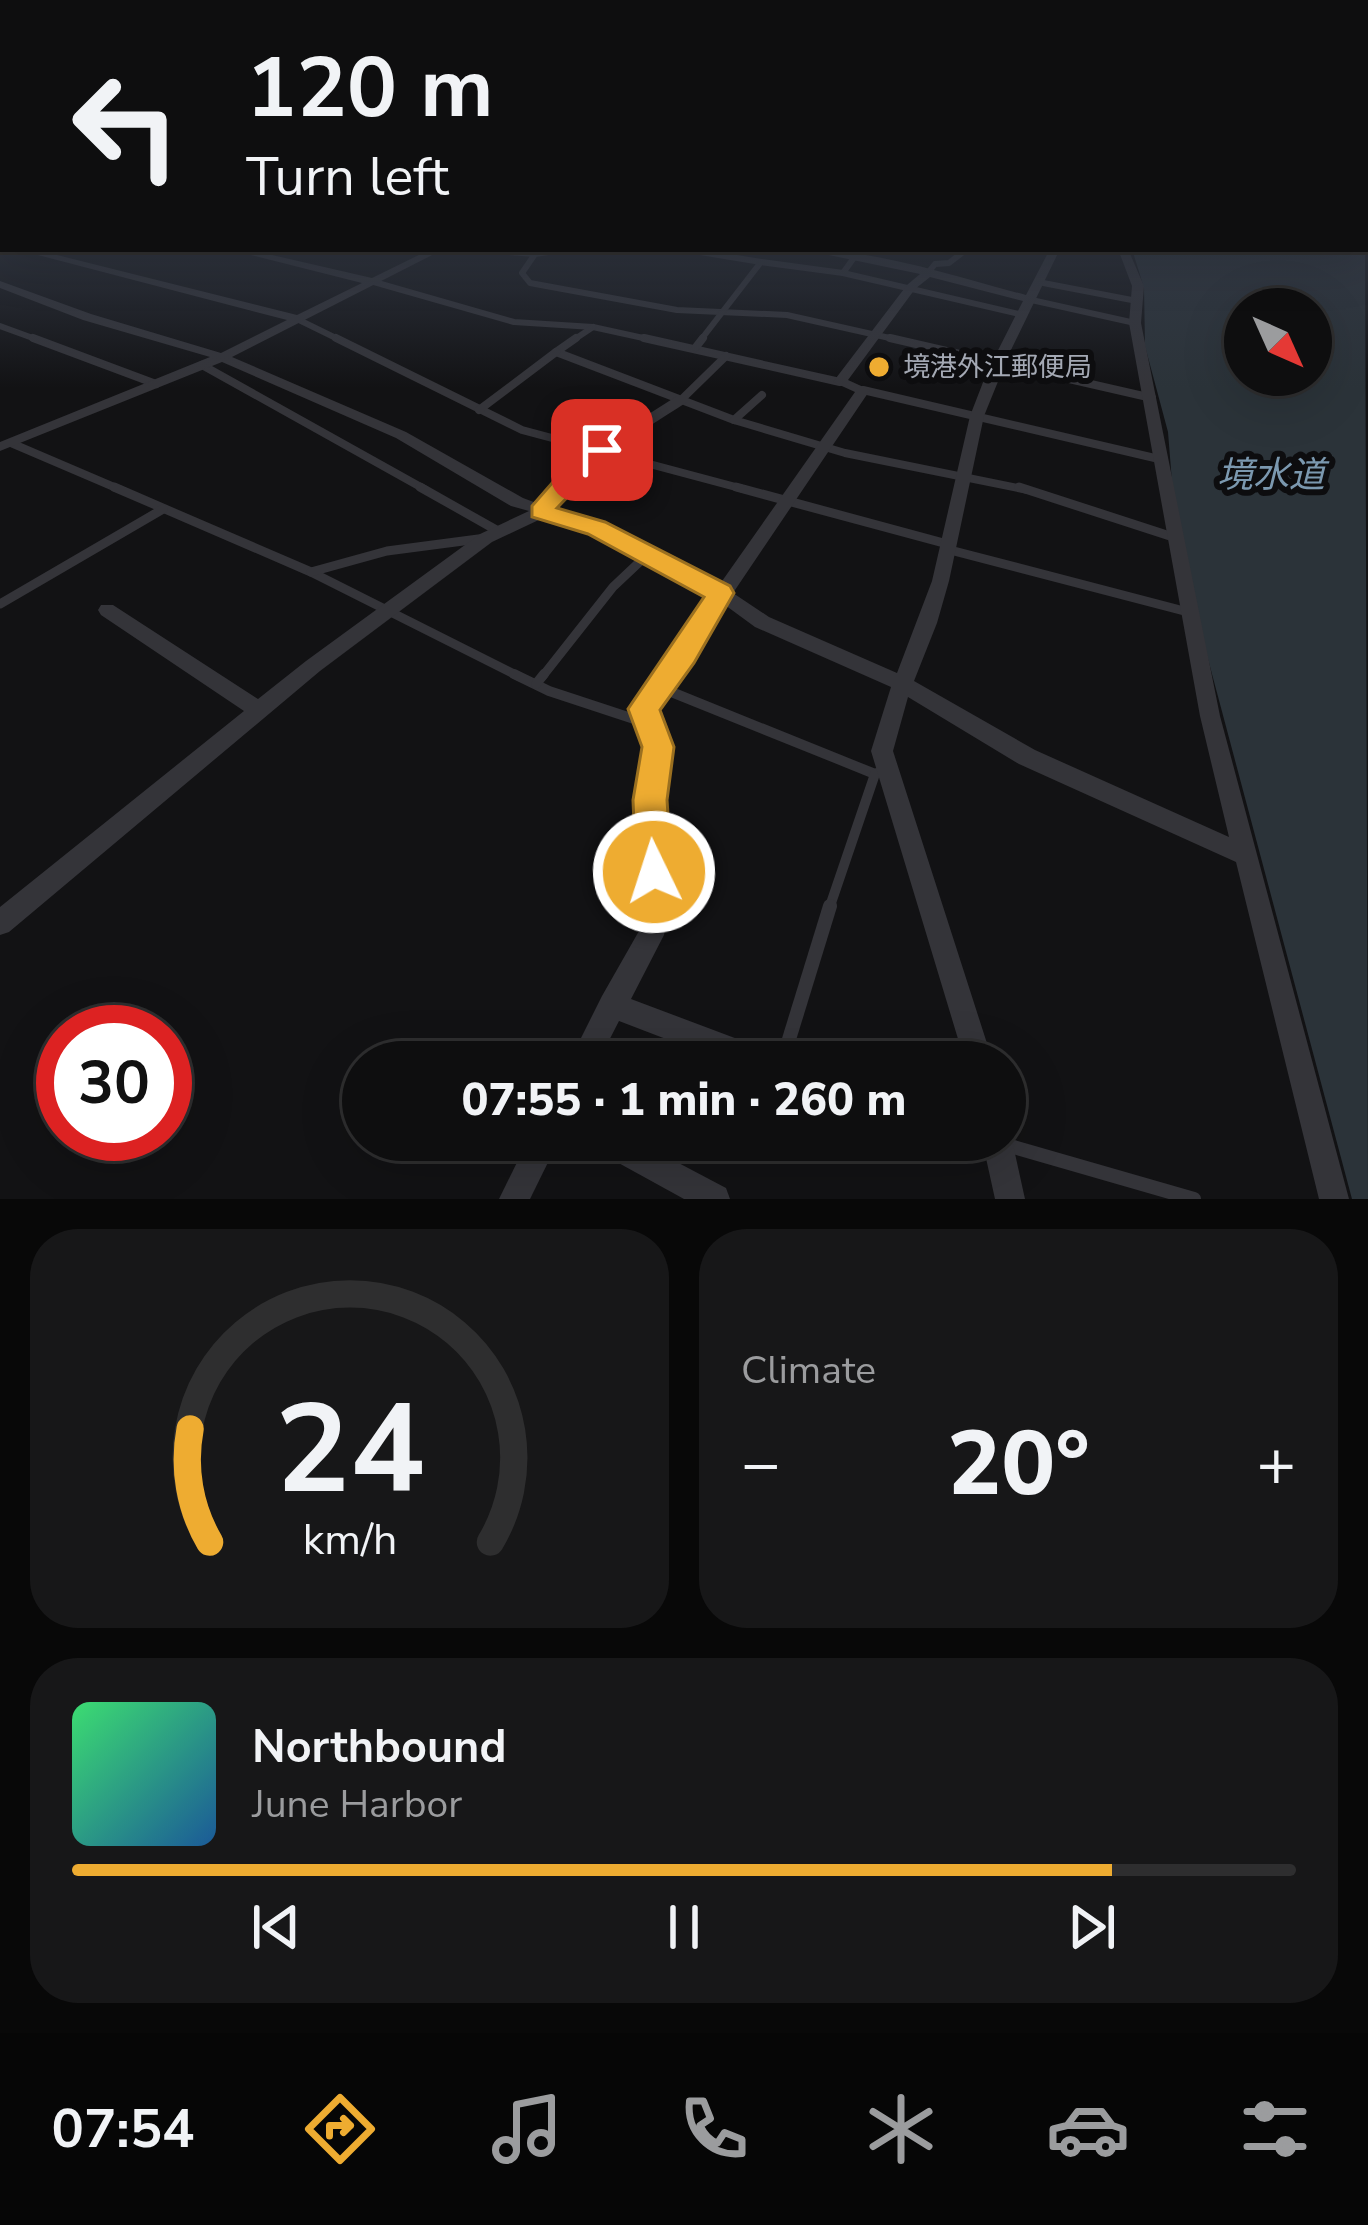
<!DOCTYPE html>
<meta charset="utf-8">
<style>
body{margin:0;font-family:"Nunito Sans","Noto Sans JP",sans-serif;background:#171718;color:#f1f3f6;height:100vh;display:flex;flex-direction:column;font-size:45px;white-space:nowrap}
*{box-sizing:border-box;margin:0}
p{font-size:39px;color:#9b9c9e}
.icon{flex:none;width:66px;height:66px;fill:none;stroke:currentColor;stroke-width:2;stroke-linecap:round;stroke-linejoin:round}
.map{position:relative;height:1199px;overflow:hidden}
.panel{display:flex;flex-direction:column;gap:30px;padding:30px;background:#080808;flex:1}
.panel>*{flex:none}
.top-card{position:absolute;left:0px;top:0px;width:1368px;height:252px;box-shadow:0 12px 48px #0002,0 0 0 3px #2e2e2f;background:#0e0e0f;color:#f1f3f6;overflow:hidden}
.needle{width:78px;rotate:135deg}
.buttons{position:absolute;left:1224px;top:288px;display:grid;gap:24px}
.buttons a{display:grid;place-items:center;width:108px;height:108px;border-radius:50%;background:#0e0e0f;box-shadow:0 12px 48px #0002,0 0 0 3px #2e2e2f;font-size:60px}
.speed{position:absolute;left:36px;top:1005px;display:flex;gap:24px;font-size:60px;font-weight:700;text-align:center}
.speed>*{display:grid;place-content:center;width:156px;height:156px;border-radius:50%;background:#0e0e0f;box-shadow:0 12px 48px #0002,0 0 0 3px #2e2e2f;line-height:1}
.speed .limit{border:18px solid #d22;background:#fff;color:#111}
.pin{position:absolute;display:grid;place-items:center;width:102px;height:102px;color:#fff;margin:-51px;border-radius:24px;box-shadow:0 6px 18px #0006}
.me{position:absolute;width:132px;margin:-66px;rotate:356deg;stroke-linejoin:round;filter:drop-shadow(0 0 9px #0008)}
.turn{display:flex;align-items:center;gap:42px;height:252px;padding:0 48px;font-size:54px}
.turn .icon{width:156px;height:156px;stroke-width:2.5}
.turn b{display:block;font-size:84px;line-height:102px}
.big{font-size:90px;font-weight:800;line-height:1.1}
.panel .card{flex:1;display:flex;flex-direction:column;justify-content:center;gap:18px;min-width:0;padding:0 42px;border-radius:48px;background:#171718}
.panel .dial{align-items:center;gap:0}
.dial svg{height:312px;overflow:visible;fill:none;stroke:#2e2e2f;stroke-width:7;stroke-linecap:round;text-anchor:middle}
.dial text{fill:#f1f3f6;stroke:none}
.song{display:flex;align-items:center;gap:36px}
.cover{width:144px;height:144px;border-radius:18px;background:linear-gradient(135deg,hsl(140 70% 55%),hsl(210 70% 35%))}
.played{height:12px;border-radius:6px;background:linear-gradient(90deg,#eeac31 85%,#2e2e2f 85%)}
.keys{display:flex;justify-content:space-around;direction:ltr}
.heat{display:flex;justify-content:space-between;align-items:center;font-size:66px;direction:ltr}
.panel .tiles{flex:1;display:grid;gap:30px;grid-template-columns:1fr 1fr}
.card:last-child{grid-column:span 2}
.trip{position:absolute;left:342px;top:1041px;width:684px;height:120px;border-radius:60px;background:#0e0e0f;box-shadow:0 12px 48px #0002,0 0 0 3px #2e2e2f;font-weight:800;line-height:120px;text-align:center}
.dock{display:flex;height:192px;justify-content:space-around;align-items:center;background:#060606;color:#9b9c9e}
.dock .icon{width:84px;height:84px}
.dock .active{color:#eeac31}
.dock b{font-size:54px;color:#f1f3f6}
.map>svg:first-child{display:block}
</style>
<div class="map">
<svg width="1368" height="1199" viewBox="0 0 1368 1199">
<rect width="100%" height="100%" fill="#121214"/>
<!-- water -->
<path fill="#2b3339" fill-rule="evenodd" d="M 1365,221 L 1368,1199 L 1352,1199 L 1204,644 L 1172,482 L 1168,432 L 1145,346 L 1144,288 L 1132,249 L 1365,249 ZM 1245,309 L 1311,309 L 1311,375 L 1245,375 Z"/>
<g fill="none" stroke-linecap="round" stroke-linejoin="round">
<!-- service-far4 -->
<g stroke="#343439" stroke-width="6">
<polyline points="469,249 535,254 568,249"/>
<polyline points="682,249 761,262"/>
<polyline points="535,254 522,273 530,283 677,310 787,315 903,341"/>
<polyline points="843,273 1019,314"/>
<polyline points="927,274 935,264 949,263 967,249"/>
<polyline points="374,282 514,322 593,327 657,341"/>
<polyline points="1038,282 1137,301"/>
<polyline points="1027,299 1135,323"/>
<polyline points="297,319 342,341"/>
<polyline points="0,326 41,341"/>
<polyline points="572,341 593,327"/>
<polyline points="700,341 761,262 843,273 853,259"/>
</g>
<!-- service-far3 -->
<g stroke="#343439" stroke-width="8">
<polyline points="33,338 156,384"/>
<polyline points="336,338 522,430 747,490"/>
<polyline points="576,338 556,352 734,420"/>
<polyline points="644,338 840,382"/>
<polyline points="890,338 1152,398"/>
<polyline points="696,347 703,338"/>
<polyline points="202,365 426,490"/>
<polyline points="863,390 1159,459"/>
<polyline points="762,395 734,420 845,453 1028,490"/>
<polyline points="682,399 726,356"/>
<polyline points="479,410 556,352"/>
<polyline points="11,443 121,490"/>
</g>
<!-- service-far2 -->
<g stroke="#343439" stroke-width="9">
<polyline points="114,487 311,572 520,677"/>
<polyline points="420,487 498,531"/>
<polyline points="736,487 951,545"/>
<polyline points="1019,487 1173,537"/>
<polyline points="950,550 1188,612"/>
<polyline points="311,572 387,551 486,538"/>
<polyline points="0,604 163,509"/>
<polyline points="542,677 613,587 648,554"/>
</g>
<!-- service-far1 -->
<g stroke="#343439" stroke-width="10">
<polyline points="514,674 549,691 634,719 646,716"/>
<polyline points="536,684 544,674"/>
<polyline points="659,687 875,774"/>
<polyline points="829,909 875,774 884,770"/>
</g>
<!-- service -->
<g stroke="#343439" stroke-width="14">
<polyline points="782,1062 830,906"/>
<polyline points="1003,1144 1194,1199"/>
</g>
<!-- minor -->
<g fill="#343439" fill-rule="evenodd">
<polygon points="0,241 3,242 3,248 0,247"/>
<path d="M 15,249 L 33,249 L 297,315 L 362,283 L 227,249 L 246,249 L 372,278 L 431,249 L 444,249 L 232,357 L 406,432 L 523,498 L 539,504 L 570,469 L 597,447 L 677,396 L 687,396 L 687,402 C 633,437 595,458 553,508 L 603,524 L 720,584 L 855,392 L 833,382 L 907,285 L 920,274 L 800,249 C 875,249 953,276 1026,295 L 1050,249 L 1060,249 L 1010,352 L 984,416 L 949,581 L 937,623 L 914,681 L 1035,750 L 1229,837 L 1200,716 L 1129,323 L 1132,286 L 1118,249 L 1128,249 L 1144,286 L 1141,323 L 1220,716 L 1349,1199 L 1319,1199 L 1236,862 L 1019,764 L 908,697 L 893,751 L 993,1062 L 965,1062 L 871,751 L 891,687 L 755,627 L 725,605 L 655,710 L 669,747 L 662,838 L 670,904 L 664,935 L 631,999 L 772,1052 L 776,1062 L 726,1062 L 619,1021 L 598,1062 L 569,1062 L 602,996 L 639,931 L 646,904 L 638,838 L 647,747 L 634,709 L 712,596 L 591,532 L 545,517 L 492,542 L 320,671 L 9,932 L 0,935 L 0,907 L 244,711 L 101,615 L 98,610 L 101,605 L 113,605 L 258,699 L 306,661 L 480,534 L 529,511 L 511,506 L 396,438 L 222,362 L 0,451 L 0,442 L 210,357 L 83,320 L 0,288 L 0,281 L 91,314 L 221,353 L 287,320 ZM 930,277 L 1023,301 L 987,372 L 970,416 L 932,581 L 897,673 L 769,617 L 733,593 L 870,390 L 848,380 L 915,289 Z"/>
<polygon points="1005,1129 1012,1140 1025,1199 995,1199 982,1140 1005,1140"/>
<polygon points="528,1140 559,1140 530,1199 499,1199"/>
<polygon points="590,1140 635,1140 726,1188 730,1199 684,1199 595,1150"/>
</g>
</g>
<!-- sky -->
<linearGradient id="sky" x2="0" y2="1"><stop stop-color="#0a0a0b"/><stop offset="0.57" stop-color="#333945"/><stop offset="1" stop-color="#333945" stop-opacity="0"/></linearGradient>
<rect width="1368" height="388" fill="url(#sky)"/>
<!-- route -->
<polygon fill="#eeac31" stroke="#9b7020" stroke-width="3" points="602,443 613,450 557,508 605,522 730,586 734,593 694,663 660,710 674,747 667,800 672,872 667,884 654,889 641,884 636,872 633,800 642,747 628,709 704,597 588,534 532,517 532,506 567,466"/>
<!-- markers -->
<circle fill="#eeac31" stroke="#0d0d0f" stroke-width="4.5" cx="879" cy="367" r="12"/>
<g text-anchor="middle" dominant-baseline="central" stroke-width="12" stroke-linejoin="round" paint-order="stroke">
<!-- far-poi labels -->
<g font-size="27" fill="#a4a9b4" stroke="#0d0d0f" text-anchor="start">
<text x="903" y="367">境港外江郵便局</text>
</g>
<!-- water labels -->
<g font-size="36" font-style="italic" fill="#7b98af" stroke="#0d0d0f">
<text x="1271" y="475">境水道</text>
</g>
</g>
</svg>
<div class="buttons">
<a><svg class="needle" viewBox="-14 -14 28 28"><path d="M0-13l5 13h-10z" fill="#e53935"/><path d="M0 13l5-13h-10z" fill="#9b9c9e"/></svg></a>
</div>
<div class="speed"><div class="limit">30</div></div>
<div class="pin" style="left:602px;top:450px;background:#d93025"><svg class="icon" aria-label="arrive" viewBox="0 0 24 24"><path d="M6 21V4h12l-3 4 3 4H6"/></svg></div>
<svg class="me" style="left:654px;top:872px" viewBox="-20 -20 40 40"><circle r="17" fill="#eeac31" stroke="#fff" stroke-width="3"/><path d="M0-11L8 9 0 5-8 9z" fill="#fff"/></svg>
<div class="trip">07:55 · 1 min · 260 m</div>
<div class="top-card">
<div class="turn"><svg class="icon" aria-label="left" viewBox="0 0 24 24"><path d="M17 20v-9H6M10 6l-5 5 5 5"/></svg><div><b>120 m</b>Turn left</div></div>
</div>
</div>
<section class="panel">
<div class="tiles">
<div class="card dial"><svg viewBox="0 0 100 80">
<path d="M14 69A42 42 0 1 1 86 69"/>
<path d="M14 69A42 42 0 0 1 9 40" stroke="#eeac31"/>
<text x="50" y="56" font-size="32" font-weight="700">24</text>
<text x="50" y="72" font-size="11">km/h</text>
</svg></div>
<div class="card"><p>Climate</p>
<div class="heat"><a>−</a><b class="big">20°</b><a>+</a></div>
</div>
<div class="card">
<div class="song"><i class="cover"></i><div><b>Northbound</b><p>June Harbor</p></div></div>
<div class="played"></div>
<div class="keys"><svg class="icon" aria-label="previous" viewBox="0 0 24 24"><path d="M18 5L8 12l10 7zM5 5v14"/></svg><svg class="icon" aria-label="pause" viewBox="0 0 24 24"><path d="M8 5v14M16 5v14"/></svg><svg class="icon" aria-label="next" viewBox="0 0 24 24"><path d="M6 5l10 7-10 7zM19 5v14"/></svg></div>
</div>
</div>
</section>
<nav class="dock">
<b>07:54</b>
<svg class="icon active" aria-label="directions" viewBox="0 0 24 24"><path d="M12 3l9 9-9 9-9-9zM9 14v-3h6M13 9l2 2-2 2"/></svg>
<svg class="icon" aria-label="music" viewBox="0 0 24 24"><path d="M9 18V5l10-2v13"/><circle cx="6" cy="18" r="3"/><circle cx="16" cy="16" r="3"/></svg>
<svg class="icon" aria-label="phone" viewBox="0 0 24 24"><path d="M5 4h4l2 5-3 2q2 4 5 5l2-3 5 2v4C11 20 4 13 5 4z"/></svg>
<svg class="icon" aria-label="climate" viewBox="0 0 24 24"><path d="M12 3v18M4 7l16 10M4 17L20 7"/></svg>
<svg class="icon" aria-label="car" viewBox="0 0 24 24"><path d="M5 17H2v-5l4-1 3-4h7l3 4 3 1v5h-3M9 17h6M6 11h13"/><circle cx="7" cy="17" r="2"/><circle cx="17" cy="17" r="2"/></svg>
<svg class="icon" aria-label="filters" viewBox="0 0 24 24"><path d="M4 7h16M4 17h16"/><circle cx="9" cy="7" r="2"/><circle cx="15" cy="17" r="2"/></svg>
</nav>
